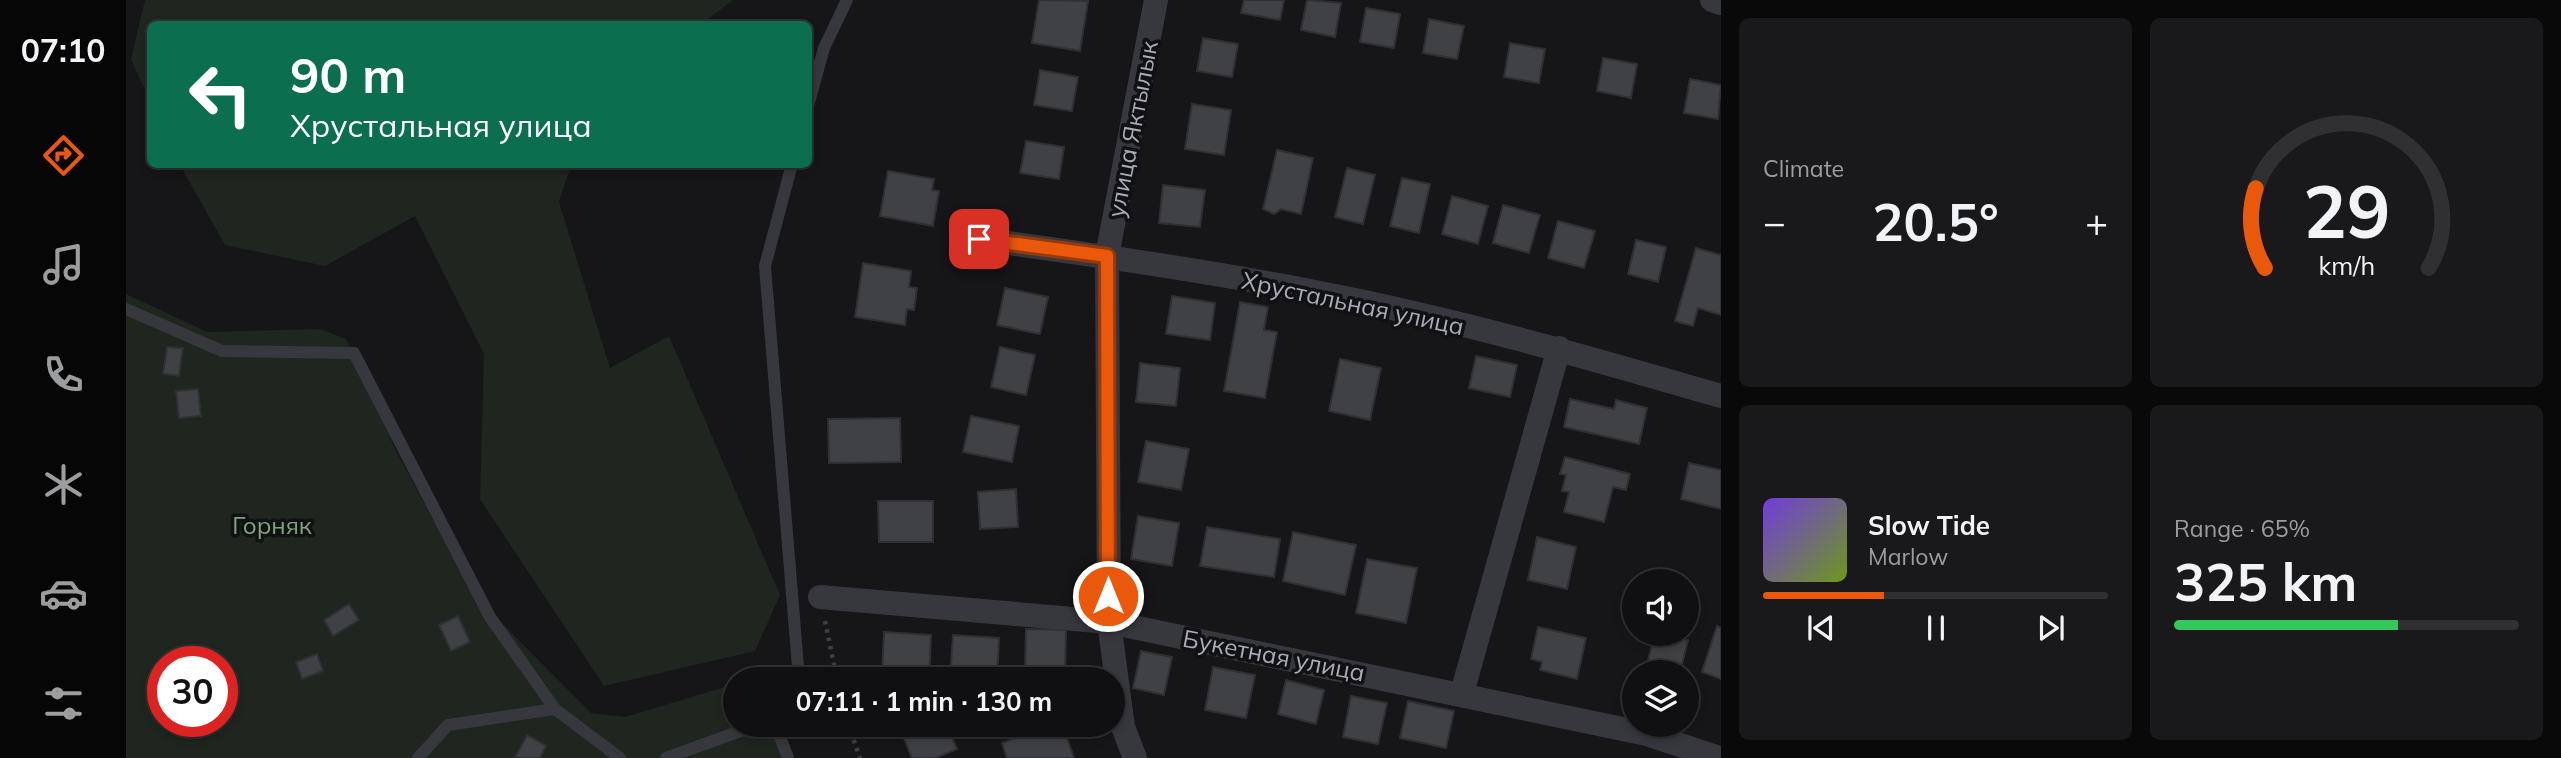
<!DOCTYPE html>
<meta charset="utf-8">
<style>
body{margin:0;font-family:Mulish,sans-serif;background:#19191b;color:#f1f3f6;height:100vh;display:flex;flex-direction:column;font-size:26px;white-space:nowrap}
*{box-sizing:border-box;margin:0}
p{font-size:23px;color:#9c9d9f}
.icon{flex:none;width:38px;height:38px;fill:none;stroke:currentColor;stroke-width:2;stroke-linecap:round;stroke-linejoin:round}
.map{position:relative;flex:1;overflow:hidden}
.sheet{display:flex;flex-direction:column;gap:18px;padding:18px;background:#09090a;width:840px}
.sheet>*{flex:none}
.guide{position:absolute;left:21px;top:21px;width:665px;height:147px;border-radius:10px;box-shadow:0 4px 10px #0003,0 0 0 2px #303032;background:#0b6e4f;color:#fff;overflow:hidden}
.buttons{position:absolute;left:1496px;top:569px;display:grid;gap:14px}
.buttons a{display:grid;place-items:center;width:77px;height:77px;border-radius:50%;background:#101012;box-shadow:0 4px 10px #0003,0 0 0 2px #303032;font-size:35px}
.speed{position:absolute;left:21px;top:646px;display:flex;gap:14px;font-size:35px;font-weight:700;text-align:center}
.speed>*{display:grid;place-content:center;width:91px;height:91px;border-radius:50%;background:#101012;box-shadow:0 4px 10px #0003,0 0 0 2px #303032;line-height:1}
.speed .limit{border:10px solid #d22;background:#fff;color:#111}
.pin{position:absolute;display:grid;place-items:center;width:60px;height:60px;color:#fff;margin:-30px;border-radius:14px;box-shadow:0 4px 10px #0006}
.me{position:absolute;width:77px;margin:-38px;rotate:0deg;stroke-linejoin:round;filter:drop-shadow(0 0 5px #0008)}
.turn{display:flex;align-items:center;gap:24px;height:147px;padding:0 28px;font-size:32px}
.turn .icon{width:91px;height:91px;stroke-width:2.5}
.turn b{display:block;font-size:49px;line-height:60px}
.big{font-size:52px;font-weight:700;line-height:1.1}
.sheet .card{flex:1;display:flex;flex-direction:column;justify-content:center;gap:10px;min-width:0;padding:0 24px;border-radius:10px;background:#19191b}
.sheet .dial{align-items:center;gap:0}
.dial svg{height:182px;overflow:visible;fill:none;stroke:#303032;stroke-width:7;stroke-linecap:round;text-anchor:middle}
.dial text{fill:#f1f3f6;stroke:none}
.song{display:flex;align-items:center;gap:21px}
.cover{width:84px;height:84px;border-radius:10px;background:linear-gradient(135deg,hsl(260 70% 55%),hsl(80 70% 35%))}
.played{height:7px;border-radius:4px;background:linear-gradient(90deg,#ea580c 35%,#303032 35%)}
.keys{display:flex;justify-content:space-around;direction:ltr}
.heat{display:flex;justify-content:space-between;align-items:center;font-size:38px;direction:ltr}
.charge{height:10px;border-radius:5px;background:linear-gradient(90deg,#34c759 65%,#303032 0)}
.sheet .tiles{flex:1;display:grid;gap:18px;grid-template-columns:repeat(2,1fr)}
.trip{position:absolute;left:597px;top:667px;width:402px;height:70px;border-radius:35px;background:#101012;box-shadow:0 4px 10px #0003,0 0 0 2px #303032;font-weight:700;line-height:70px;text-align:center}
main{display:flex;flex:1;min-height:0}
.menu{display:flex;flex-direction:column;width:126px;justify-content:space-around;align-items:center;background:#060607;color:#9c9d9f}
.menu .icon{width:49px;height:49px}
.menu .on{color:#ea580c}
.menu b{font-size:32px;color:#f1f3f6}
.map>svg:first-child{display:block}
</style>
<main>
<nav class="menu">
<b>07:10</b>
<svg class="icon on" aria-label="directions" viewBox="0 0 24 24"><path d="M12 3l9 9-9 9-9-9zM9 14v-3h6M13 9l2 2-2 2"/></svg>
<svg class="icon" aria-label="music" viewBox="0 0 24 24"><path d="M9 18V5l10-2v13"/><circle cx="6" cy="18" r="3"/><circle cx="16" cy="16" r="3"/></svg>
<svg class="icon" aria-label="phone" viewBox="0 0 24 24"><path d="M5 4h4l2 5-3 2q2 4 5 5l2-3 5 2v4C11 20 4 13 5 4z"/></svg>
<svg class="icon" aria-label="climate" viewBox="0 0 24 24"><path d="M12 3v18M4 7l16 10M4 17L20 7"/></svg>
<svg class="icon" aria-label="car" viewBox="0 0 24 24"><path d="M5 17H2v-5l4-1 3-4h7l3 4 3 1v5h-3M9 17h6M6 11h13"/><circle cx="7" cy="17" r="2"/><circle cx="17" cy="17" r="2"/></svg>
<svg class="icon" aria-label="filters" viewBox="0 0 24 24"><path d="M4 7h16M4 17h16"/><circle cx="9" cy="7" r="2"/><circle cx="15" cy="17" r="2"/></svg>
</nav>
<div class="map">
<svg width="1595" height="758" viewBox="0 0 1595 758">
<rect width="100%" height="100%" fill="#161618"/>
<!-- green -->
<g fill="#1e261f" fill-rule="evenodd">
<polygon points="19,0 607,0 575,24 24,24 24,101 5,59"/>
<polygon points="54,165 445,165 433,202 484,368 543,336 654,595 629,651 478,686 354,499 358,354 289,216 199,266 99,245"/>
<path d="M 0,294 L 81,332 L 194,329 L 220,339 L 270,451 L 347,594 L 465,713 L 499,717 L 609,684 L 609,724 L 648,725 L 662,758 L 0,758 ZM 37,662 L 96,662 L 96,721 L 37,721 Z"/>
</g>
<!-- building -->
<g fill="#404145" stroke="#303034" stroke-width="2">
<polygon points="913,0 962,1 954,51 906,43"/>
<polygon points="1118,0 1158,0 1154,20 1115,13"/>
<polygon points="1181,0 1215,3 1209,37 1175,30"/>
<polygon points="1240,8 1274,14 1268,48 1234,42"/>
<polygon points="1303,19 1338,26 1331,59 1297,53"/>
<polygon points="1077,38 1112,44 1106,77 1071,71"/>
<polygon points="1384,43 1419,49 1413,83 1378,77"/>
<polygon points="1477,58 1511,64 1505,98 1471,91"/>
<polygon points="914,70 952,77 946,111 908,105"/>
<polygon points="1564,79 1595,85 1592,119 1558,113"/>
<polygon points="1066,104 1105,110 1098,155 1059,149"/>
<polygon points="900,141 938,147 933,179 894,173"/>
<polygon points="1151,150 1187,158 1175,214 1155,209 1148,214 1137,209"/>
<polygon points="1221,168 1249,175 1237,224 1209,217"/>
<polygon points="762,171 808,179 806,190 813,191 807,226 754,216"/>
<polygon points="1276,178 1304,184 1293,233 1264,226"/>
<polygon points="1037,185 1079,190 1074,227 1033,223"/>
<polygon points="1326,196 1362,206 1352,244 1316,234"/>
<polygon points="1377,205 1414,215 1403,253 1367,243"/>
<polygon points="1432,221 1469,231 1458,268 1422,258"/>
<polygon points="1510,240 1540,247 1532,282 1502,274"/>
<polygon points="1570,248 1595,255 1595,315 1572,308 1567,326 1549,321"/>
<polygon points="737,263 785,271 783,287 791,288 788,310 781,309 779,325 729,317"/>
<polygon points="879,288 922,297 914,334 871,325"/>
<polygon points="1046,296 1089,303 1084,340 1040,334"/>
<polygon points="1114,302 1142,307 1138,330 1151,332 1139,398 1098,391"/>
<polygon points="41,347 57,348 53,376 37,374"/>
<polygon points="874,347 909,355 900,395 865,387"/>
<polygon points="1350,356 1391,365 1384,397 1343,388"/>
<polygon points="1214,359 1255,368 1244,420 1203,411"/>
<polygon points="1014,363 1054,368 1050,406 1010,402"/>
<polygon points="72,389 75,416 53,418 50,391"/>
<polygon points="1444,399 1488,409 1490,400 1521,408 1513,444 1438,427"/>
<polygon points="845,416 893,426 886,462 837,452"/>
<polygon points="774,418 775,462 703,463 702,419"/>
<polygon points="1020,441 1063,449 1055,490 1012,482"/>
<polygon points="1439,457 1504,474 1500,490 1487,487 1478,522 1438,512 1443,492 1436,491 1440,475 1434,474"/>
<polygon points="1563,463 1595,470 1595,509 1555,499"/>
<polygon points="890,489 892,527 854,529 852,492"/>
<polygon points="752,501 807,501 807,542 753,542"/>
<polygon points="1012,516 1053,523 1046,566 1005,559"/>
<polygon points="1081,527 1154,539 1148,577 1074,566"/>
<polygon points="1167,532 1230,545 1219,595 1157,581"/>
<polygon points="1411,537 1450,547 1441,589 1402,580"/>
<polygon points="1241,559 1291,568 1280,623 1230,613"/>
<polygon points="223,604 233,620 207,636 198,620"/>
<polygon points="332,616 344,642 325,651 313,625"/>
<polygon points="1591,626 1595,628 1595,679 1576,672"/>
<polygon points="1412,627 1460,638 1451,679 1414,670 1416,662 1405,659"/>
<polygon points="900,629 940,630 939,674 899,673"/>
<polygon points="758,632 805,635 803,678 756,676"/>
<polygon points="1529,634 1562,640 1554,672 1519,672"/>
<polygon points="827,635 873,638 871,679 824,679"/>
<polygon points="1015,651 1046,657 1038,695 1007,688"/>
<polygon points="191,654 197,671 176,679 170,662"/>
<polygon points="1087,667 1129,675 1120,718 1079,710"/>
<polygon points="1160,680 1198,690 1190,724 1152,714"/>
<polygon points="1225,696 1261,703 1252,744 1217,737"/>
<polygon points="1282,701 1328,711 1320,748 1274,738"/>
<polygon points="776,724 820,724 831,749 809,758 786,758 773,726"/>
<polygon points="928,724 936,724 948,758 881,758 876,743"/>
<polygon points="401,735 420,746 414,758 389,758"/>
</g>
<g fill="none" stroke-linecap="round" stroke-linejoin="round">
<!-- path -->
<g stroke="#3d3f44" stroke-width="4.5" stroke-dasharray="3.5 5" stroke-linecap="butt">
<polyline points="699,621 711,679"/>
<polyline points="722,724 734,758"/>
</g>
<!-- lane -->
<g stroke="#37383d" stroke-width="12">
<polyline points="682,106 698,48 721,0"/>
<polyline points="666,164 639,266 673,679"/>
<polyline points="0,309 96,351 228,353 364,617 429,709 494,758"/>
<polyline points="649,724 662,758"/>
<polyline points="292,758 322,725 429,709"/>
<polyline points="540,758 634,724"/>
</g>
<!-- street -->
<g stroke="#37383d" stroke-width="24">
<polyline points="1586,0 1595,3"/>
<path d="M 853,239 C 968,255 1084,271 1199,294 C 1333,320 1464,358 1595,396"/>
<polyline points="694,597 983,622 1521,734 1593,758"/>
<polyline points="1336,693 1433,348"/>
<polyline points="1009,758 997,727 983,622 981,256 1030,0"/>
</g>
</g>
<g fill="none" stroke-linecap="round" stroke-linejoin="round">
<defs>
<polyline id="route" points="853,239 981,256 982,596"/>
</defs>
<!-- route casing -->
<use href="#route" stroke="#983908" stroke-width="18"/>
<!-- route -->
<use href="#route" stroke="#ea580c" stroke-width="12"/>
</g>
<g text-anchor="middle" dominant-baseline="central" stroke-width="7" stroke-linejoin="round" paint-order="stroke">
<!-- street labels -->
<g font-size="24" fill="#a8adb8" stroke="#111113">
<text transform="translate(1006 129) rotate(-79)">улица Яктылык</text>
<text transform="translate(1227 303) rotate(12)">Хрустальная улица</text>
<text transform="translate(1148 655) rotate(11)">Букетная улица</text>
</g>
<!-- park labels -->
<g font-size="24" fill="#7fa381" stroke="#111113">
<text x="146" y="525">Горняк</text>
</g>
</g>
</svg>
<div class="buttons">
<a><svg class="icon" aria-label="sound" viewBox="0 0 24 24"><path d="M4 9h4l5-4v14l-5-4H4zM17 9q2 3 0 6"/></svg></a>
<a><svg class="icon" aria-label="layers" viewBox="0 0 24 24"><path d="M12 4l9 5-9 5-9-5zM3 14l9 5 9-5"/></svg></a>
</div>
<div class="speed"><div class="limit">30</div></div>
<div class="pin" style="left:853px;top:239px;background:#d93025"><svg class="icon" aria-label="arrive" viewBox="0 0 24 24"><path d="M6 21V4h12l-3 4 3 4H6"/></svg></div>
<svg class="me" style="left:982px;top:596px" viewBox="-20 -20 40 40"><circle r="17" fill="#ea580c" stroke="#fff" stroke-width="3"/><path d="M0-11L8 9 0 5-8 9z" fill="#fff"/></svg>
<div class="trip">07:11 · 1 min · 130 m</div>
<div class="guide">
<div class="turn"><svg class="icon" aria-label="left" viewBox="0 0 24 24"><path d="M17 20v-9H6M10 6l-5 5 5 5"/></svg><div><b>90 m</b>Хрустальная улица</div></div>
</div>
</div>
<section class="sheet">
<div class="tiles">
<div class="card"><p>Climate</p>
<div class="heat"><a>−</a><b class="big">20.5°</b><a>+</a></div>
</div>
<div class="card dial"><svg viewBox="0 0 100 80">
<path d="M14 69A42 42 0 1 1 86 69"/>
<path d="M14 69A42 42 0 0 1 10 34" stroke="#ea580c"/>
<text x="50" y="56" font-size="32" font-weight="700">29</text>
<text x="50" y="72" font-size="11">km/h</text>
</svg></div>
<div class="card">
<div class="song"><i class="cover"></i><div><b>Slow Tide</b><p>Marlow</p></div></div>
<div class="played"></div>
<div class="keys"><svg class="icon" aria-label="previous" viewBox="0 0 24 24"><path d="M18 5L8 12l10 7zM5 5v14"/></svg><svg class="icon" aria-label="pause" viewBox="0 0 24 24"><path d="M8 5v14M16 5v14"/></svg><svg class="icon" aria-label="next" viewBox="0 0 24 24"><path d="M6 5l10 7-10 7zM19 5v14"/></svg></div>
</div>
<div class="card"><p>Range · 65%</p><b class="big">325 km</b><div class="charge"></div></div>
</div>
</section>
</main>
